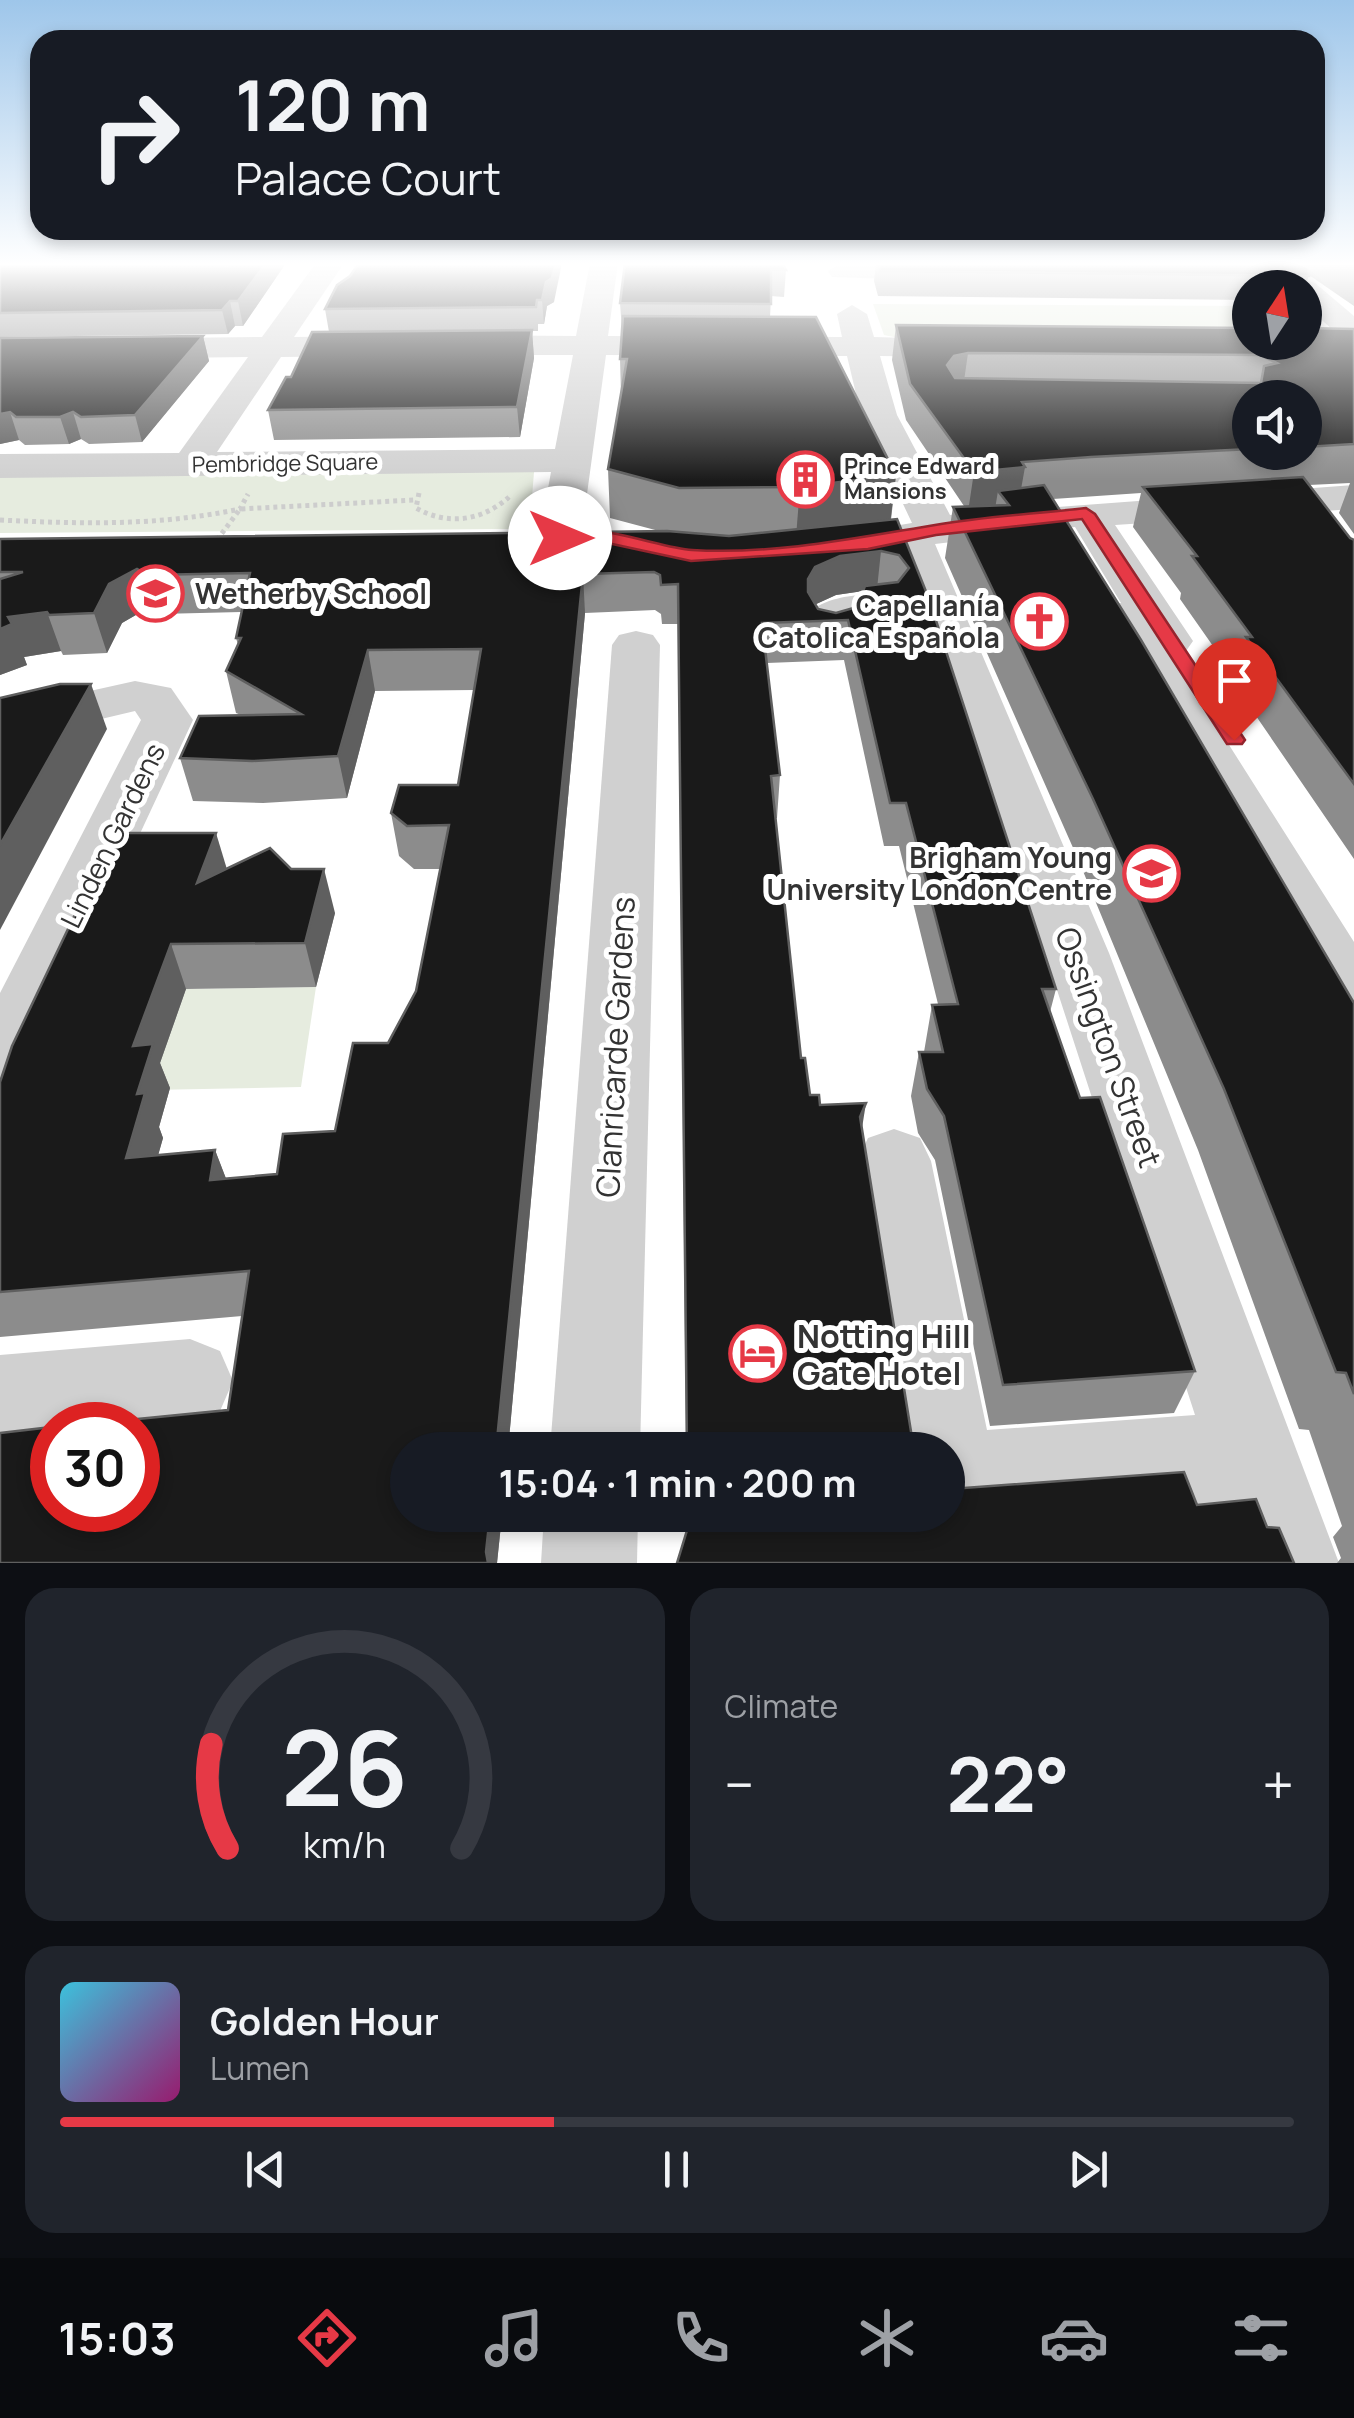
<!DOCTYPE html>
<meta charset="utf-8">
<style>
body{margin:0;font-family:Manrope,sans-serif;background:#20242c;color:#f1f3f6;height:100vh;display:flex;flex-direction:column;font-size:38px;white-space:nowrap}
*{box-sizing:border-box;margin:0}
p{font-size:32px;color:#9ea1a6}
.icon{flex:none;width:55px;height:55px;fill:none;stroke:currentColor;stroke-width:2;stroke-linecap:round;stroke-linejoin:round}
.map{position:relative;height:1563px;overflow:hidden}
.details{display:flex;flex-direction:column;gap:25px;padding:25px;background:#0d0f14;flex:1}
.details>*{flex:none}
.top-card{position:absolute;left:30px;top:30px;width:1295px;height:210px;border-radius:30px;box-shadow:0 5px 15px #0003;background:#171b24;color:#f1f3f6;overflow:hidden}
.needle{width:65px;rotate:12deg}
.buttons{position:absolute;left:1232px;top:270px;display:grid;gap:20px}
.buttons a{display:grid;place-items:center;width:90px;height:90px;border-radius:50%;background:#171b24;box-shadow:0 5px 15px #0003;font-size:50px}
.speed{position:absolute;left:30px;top:1402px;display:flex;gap:20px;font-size:50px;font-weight:700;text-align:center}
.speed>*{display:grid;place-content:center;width:130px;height:130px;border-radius:50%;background:#171b24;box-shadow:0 5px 15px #0003;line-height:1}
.speed .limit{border:15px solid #d22;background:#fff;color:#111}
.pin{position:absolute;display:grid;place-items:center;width:85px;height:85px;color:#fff;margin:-102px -42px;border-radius:50% 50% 50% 0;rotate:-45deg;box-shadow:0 0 10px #0007}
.pin .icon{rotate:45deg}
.me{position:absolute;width:110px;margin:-55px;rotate:90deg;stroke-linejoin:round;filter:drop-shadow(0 0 8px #0008)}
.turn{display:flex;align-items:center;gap:35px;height:210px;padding:0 40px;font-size:45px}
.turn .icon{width:130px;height:130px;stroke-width:2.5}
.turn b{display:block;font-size:70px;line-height:85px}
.big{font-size:75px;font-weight:700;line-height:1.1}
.details .card{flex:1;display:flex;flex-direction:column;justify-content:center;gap:15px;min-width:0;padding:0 35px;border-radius:30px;background:#20242c}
.details .dial{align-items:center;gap:0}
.dial svg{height:260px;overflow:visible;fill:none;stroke:#363941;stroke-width:7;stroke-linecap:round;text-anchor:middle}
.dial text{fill:#f1f3f6;stroke:none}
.song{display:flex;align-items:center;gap:30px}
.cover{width:120px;height:120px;border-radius:15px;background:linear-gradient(135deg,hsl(190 70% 55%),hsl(320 70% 35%))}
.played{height:10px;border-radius:5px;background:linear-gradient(90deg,#e63946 40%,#363941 40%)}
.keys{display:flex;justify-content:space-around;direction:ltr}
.heat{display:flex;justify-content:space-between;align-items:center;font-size:55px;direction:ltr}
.details .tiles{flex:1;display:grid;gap:25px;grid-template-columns:1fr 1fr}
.card:last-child{grid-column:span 2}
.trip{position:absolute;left:390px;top:1432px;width:575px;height:100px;border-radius:50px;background:#171b24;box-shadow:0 5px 15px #0003;font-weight:700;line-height:100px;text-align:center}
.menu{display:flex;height:160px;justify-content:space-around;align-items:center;background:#090b0e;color:#9ea1a6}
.menu .icon{width:70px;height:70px}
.menu .selected{color:#e63946}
.menu b{font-size:45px;color:#f1f3f6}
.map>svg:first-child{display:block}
</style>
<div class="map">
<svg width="1354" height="1563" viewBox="0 0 1354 1563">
<rect width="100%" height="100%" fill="#fff"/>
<!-- green -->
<g fill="#e6ecdf">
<polygon points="873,304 1250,306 1250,341 894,337 884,335"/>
<polygon points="534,472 530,523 517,529 0,533 0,474"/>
<polygon points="316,987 301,1087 150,1090 186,989"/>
</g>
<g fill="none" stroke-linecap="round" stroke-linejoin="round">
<!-- path -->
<g stroke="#cdcdcd" stroke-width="5" stroke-dasharray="4 4" stroke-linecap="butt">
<path d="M 419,493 L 416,508 C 448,526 482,521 509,497"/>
<path d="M 0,520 C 81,524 160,526 240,509 L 248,494"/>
<polyline points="217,540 240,509 414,500"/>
</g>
<!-- minor -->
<g fill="#d0d0d0" fill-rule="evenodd">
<polygon points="316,263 344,263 294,337 377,336 393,346 377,356 281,357 217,452 555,449 573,355 458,355 442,345 458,335 576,336 590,263 618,263 608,336 842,337 837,314 852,305 867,314 874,337 978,340 983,347 978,354 967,357 880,356 897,415 950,515 1354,485 1354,509 1115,525 1193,641 1186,651 1172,655 1354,942 1354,1021 1331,1014 1101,616 1108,606 1121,603 1075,527 935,544 1109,953 1339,1563 1243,1563 1224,1503 951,1524 930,1515 948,1515 948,1450 901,1450 857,1161 868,1138 894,1129 920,1138 931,1161 987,1430 1195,1415 1045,953 895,553 830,561 815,557 809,548 815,539 912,523 861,415 847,356 606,355 581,538 575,547 560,551 545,547 539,538 551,472 0,478 0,454 179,453 248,357 0,360 0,340 262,337"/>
<polygon points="841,263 951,263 965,272 951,281 832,277 828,271"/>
<polygon points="1305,280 1315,283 1354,316 1354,342 1343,339 1305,305 1305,288 1291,288"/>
<path d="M 877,593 L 893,597 L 900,607 L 893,617 L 857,622 L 857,635 L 850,645 L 833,649 L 816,645 C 785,599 849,596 877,593 Z"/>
<polygon points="636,631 653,635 660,645 640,1450 550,1450 612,645 619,635"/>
<polygon points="135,681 171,688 193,720 25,1080 0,1088 0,993 141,720 135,711 0,743 0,711"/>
<path d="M 190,1339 L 220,1351 L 233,1381 L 220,1411 C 164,1434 113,1425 52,1425 L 52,1436 L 0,1441 L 0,1355 Z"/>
<polygon points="544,1515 638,1515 637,1563 541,1563"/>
</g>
</g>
<!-- wall -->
<g fill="#8c8c8c" fill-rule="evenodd">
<polygon points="0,263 228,266 231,264 215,263 286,263 243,326 235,326 228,334 0,337"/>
<polygon points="876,263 1354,263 1354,306 1309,275 1305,288 1250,288 1250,300 878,296 874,281"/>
<path d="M 782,264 L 786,270 L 784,297 L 771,296 L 770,317 L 896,475 L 891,520 L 897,519 L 1056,989 L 1050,1012 L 1080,1098 L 1195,1371 L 1174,1413 L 990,1426 L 935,1160 L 918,1133 L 911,1096 L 919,1052 L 924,1052 L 932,1005 L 938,1004 L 899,846 L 884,846 L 844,660 L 767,663 L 780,775 L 777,818 L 776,818 L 801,1058 L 810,1095 L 820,1105 L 862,1131 L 914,1450 L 686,1450 L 678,624 L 662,624 L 661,614 L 655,610 L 585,613 L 508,1450 L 408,1450 L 502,1515 L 497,1563 L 0,1563 L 228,1410 L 242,1316 L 0,1337 L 0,1082 L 227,868 L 335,913 L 316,987 L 186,989 L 160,1063 L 170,1088 L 159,1127 L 163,1138 L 158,1155 L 215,1150 L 226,1179 L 277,1174 L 335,1131 L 388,1043 L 416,991 L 441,869 L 414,869 L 399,856 L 391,813 L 458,785 L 474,690 L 375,691 L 347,798 L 263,803 L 193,801 L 180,758 L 241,715 L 236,713 L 226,671 L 238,645 L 236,638 L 241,612 L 159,614 L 148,608 L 122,623 L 107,653 L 63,655 L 61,651 L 24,657 L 27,665 L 0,675 L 0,539 L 659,531 L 610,518 L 608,469 L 621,394 L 620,359 L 622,330 L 620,303 ZM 863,591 L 857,607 L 836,613 L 818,609 L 816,604 L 836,595 Z"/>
<polygon points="350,276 554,302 547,306 544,324 538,324 538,331 532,331 534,358 520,437 274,440 268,410 291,377 329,332 325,309"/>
<path d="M 896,325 L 1354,329 L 1354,534 L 1339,513 L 1350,483 L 1309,485 L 1350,538 L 1354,540 L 1354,859 L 1232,681 L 1234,676 L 1180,599 L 1181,593 L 1133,527 L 1141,493 L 1053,499 L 1354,1003 L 1354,1563 L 1337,1563 L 1341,1558 L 1333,1537 L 1342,1526 L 1309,1430 L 1299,1429 L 1198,1150 L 1078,859 L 945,558 L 953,507 L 964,506 L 906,420 L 892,360 ZM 1250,398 L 1305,398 L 1305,452 L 1250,452 Z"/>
<polygon points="203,336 209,361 142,442 89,444 81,439 69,444 25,445 19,440 0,444 0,338"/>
<polygon points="948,1468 956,1471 953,1483 964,1488 1197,1505 1267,1527 687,1530 687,1515 948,1515"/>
</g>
<!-- shaded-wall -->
<g fill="#5f5f5f">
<polygon points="266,263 286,263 243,326 238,301"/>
<polygon points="556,263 562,263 554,302 547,306 544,324 542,300 546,282"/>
<polygon points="230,301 235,326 228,334 222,310"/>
<polygon points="532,330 534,358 520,437 517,407"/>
<polygon points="203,336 209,361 142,442 135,415"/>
<polygon points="968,353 963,388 949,391 947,365 954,356"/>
<polygon points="10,412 19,440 0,444 0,414"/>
<polygon points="73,412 81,439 69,444 60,417"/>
<polygon points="1025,467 1018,506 998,491 995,509 968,512 974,472"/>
<polygon points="896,475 890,524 796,537 800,487"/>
<polygon points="881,551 877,589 836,595 812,606 805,618 808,579 815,567 840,556"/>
<polygon points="137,569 148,608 122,623 107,653 94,613 109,584"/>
<polygon points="583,574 585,613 508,1450 496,1450"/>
<polygon points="47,612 61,651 24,657 27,665 0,675 0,629 8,617"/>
<polygon points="368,650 375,691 347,798 338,756"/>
<polygon points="91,684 107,729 0,930 0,845"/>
<polygon points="216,833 229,876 197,883"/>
<polygon points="324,869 335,913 316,987 305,943"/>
<polygon points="171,944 186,989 160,1063 170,1088 159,1127 163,1138 145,1202 126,1158 137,1094 133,1046"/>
<polygon points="866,1103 859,1147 860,1117"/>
<polygon points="215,1150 232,1194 210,1180"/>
<polygon points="490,1515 502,1515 497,1563 488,1563 486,1552"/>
</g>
<!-- building -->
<g fill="#1a1a1a" stroke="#5f5f5f" stroke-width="2.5" fill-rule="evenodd">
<polygon points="0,263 196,263 228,266 233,263 266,263 238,301 230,301 222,310 0,313"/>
<polygon points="359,263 556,263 552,278 546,282 542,300 537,300 536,307 325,309 337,285 350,276"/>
<polygon points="625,263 782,263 786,270 771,270 771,304 620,303"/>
<polygon points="878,263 1294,263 1308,267 1309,276 880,271"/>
<polygon points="623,316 816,317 896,475 800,487 679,488 608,469 627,359 620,359"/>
<path d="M 896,325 L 1250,328 L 1250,342 L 1305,342 L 1305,328 L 1354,329 L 1354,444 L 1305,447 L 1305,398 L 1250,398 L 1250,449 L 1091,457 L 1022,462 L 1025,467 L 974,472 L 910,384 ZM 968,353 L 1260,355 L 1277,363 L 1264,366 L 1261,383 L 955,378 L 947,365 L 954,356 Z"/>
<polygon points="532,330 517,407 268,410 286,377 291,377 312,332"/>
<polygon points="203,336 135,415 81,417 73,412 60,417 16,417 10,412 0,414 0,338"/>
<polygon points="1303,477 1350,538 1354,540 1354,784 1246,637 1252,637 1192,556 1197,556 1143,487"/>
<polygon points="1044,485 1141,640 1354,1003 1354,1394 1346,1373 1336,1372 1224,1089 1093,799 953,507 1009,505 998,491"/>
<path d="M 897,519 L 929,599 L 1056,989 L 1042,989 L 1080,1098 L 1100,1097 L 1195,1371 L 1003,1385 L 944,1116 L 927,1089 L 919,1052 L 943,1052 L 932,1005 L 958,1004 L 906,803 L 890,803 L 848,620 L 762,623 L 780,775 L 771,776 L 801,1058 L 805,1058 L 810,1095 L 819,1095 L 820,1105 L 866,1103 L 860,1117 L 914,1450 L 687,1450 L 678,584 L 661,585 L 660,575 L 654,572 L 583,574 L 496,1450 L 408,1450 L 408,1515 L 490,1515 L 486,1552 L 488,1563 L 0,1563 L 0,1433 L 52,1427 L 52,1510 L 138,1510 L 138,1425 L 77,1425 L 228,1410 L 249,1271 L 0,1292 L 0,1082 L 12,1046 L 114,833 L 216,833 L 197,883 L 270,848 L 291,869 L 324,869 L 305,943 L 171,944 L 133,1046 L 153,1044 L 137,1094 L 145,1093 L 126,1158 L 215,1150 L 210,1180 L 277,1174 L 283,1134 L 335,1131 L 353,1043 L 388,1043 L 416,991 L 449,825 L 407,826 L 391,813 L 399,785 L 458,785 L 481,649 L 368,650 L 338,756 L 252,761 L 180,758 L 199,716 L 301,714 L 226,671 L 241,638 L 236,638 L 250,573 L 148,575 L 137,569 L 109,584 L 94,613 L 49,615 L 47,612 L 8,617 L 12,624 L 0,629 L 0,579 L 23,572 L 0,572 L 0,539 L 667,531 L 729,536 ZM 881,551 L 899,555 L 909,568 L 898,582 L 865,586 L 857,607 L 836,613 L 818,609 L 808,592 L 808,579 L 815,567 L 840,556 Z"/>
<polygon points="60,684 91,684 0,845 0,698"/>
<polygon points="956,1467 956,1471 948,1471 948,1468"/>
<polygon points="1184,1472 1197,1505 1256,1499 1267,1527 1279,1528 1294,1563 677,1563 688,1527 688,1515 948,1515 948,1481 964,1488"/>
</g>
<!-- sky -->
<linearGradient id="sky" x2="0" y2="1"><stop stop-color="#9ec6ea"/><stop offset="0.55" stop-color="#fff"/><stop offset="1" stop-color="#fff" stop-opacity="0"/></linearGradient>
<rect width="1354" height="481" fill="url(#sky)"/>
<!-- route -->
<path fill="#e63946" stroke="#96252e" stroke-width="2.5" d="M 1086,508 L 1095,514 L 1245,740 L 1242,744 L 1227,744 L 1082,519 L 936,535 L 868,549 L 691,561 L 603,542 L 560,543 L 551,538 C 581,515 657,548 692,550 C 773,555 856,538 935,525 C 985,516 1036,514 1086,508 Z"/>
<!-- icons -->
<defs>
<symbol id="building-ring" viewBox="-11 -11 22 22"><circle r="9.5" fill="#fff" stroke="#e63946" stroke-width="1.5"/><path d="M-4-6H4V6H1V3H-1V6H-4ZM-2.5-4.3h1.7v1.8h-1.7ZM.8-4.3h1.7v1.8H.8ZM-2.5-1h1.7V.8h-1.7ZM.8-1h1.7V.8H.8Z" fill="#e63946"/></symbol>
<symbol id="school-ring" viewBox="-11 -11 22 22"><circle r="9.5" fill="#fff" stroke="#e63946" stroke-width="1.5"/><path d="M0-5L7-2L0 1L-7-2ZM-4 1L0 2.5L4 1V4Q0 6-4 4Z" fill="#e63946"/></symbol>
<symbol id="church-ring" viewBox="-11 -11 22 22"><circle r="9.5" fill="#fff" stroke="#e63946" stroke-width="1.5"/><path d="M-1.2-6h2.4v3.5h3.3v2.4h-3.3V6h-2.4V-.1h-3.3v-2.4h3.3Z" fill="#e63946"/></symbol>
<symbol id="university-ring" viewBox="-11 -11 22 22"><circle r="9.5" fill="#fff" stroke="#e63946" stroke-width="1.5"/><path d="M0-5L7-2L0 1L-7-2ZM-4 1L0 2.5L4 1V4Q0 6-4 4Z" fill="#e63946"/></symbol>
<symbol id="hotel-ring" viewBox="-11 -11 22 22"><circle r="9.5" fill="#fff" stroke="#e63946" stroke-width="1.5"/><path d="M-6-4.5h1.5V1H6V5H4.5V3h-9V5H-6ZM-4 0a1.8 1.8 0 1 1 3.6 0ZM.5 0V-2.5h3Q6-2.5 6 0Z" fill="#e63946"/></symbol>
</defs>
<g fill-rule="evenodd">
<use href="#building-ring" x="774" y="448" width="63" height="63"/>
<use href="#school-ring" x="124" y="562" width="63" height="63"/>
<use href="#church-ring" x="1008" y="590" width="63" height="63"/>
<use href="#university-ring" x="1120" y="842" width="63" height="63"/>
<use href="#hotel-ring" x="726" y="1322" width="63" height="63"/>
</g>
<g text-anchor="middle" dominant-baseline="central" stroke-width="10" stroke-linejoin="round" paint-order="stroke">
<!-- far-street labels -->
<g font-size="22" fill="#333" stroke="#fff">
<text transform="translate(285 463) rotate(-1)">Pembridge Square</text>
</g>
<!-- far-poi labels -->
<g font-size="22" font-weight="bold" fill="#333" stroke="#fff" text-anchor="start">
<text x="844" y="466">Prince Edward<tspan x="844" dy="25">Mansions</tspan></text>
</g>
<!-- poi labels -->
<g font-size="28" font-weight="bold" fill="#333" stroke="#fff" text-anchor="end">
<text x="195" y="593" text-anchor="start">Wetherby School</text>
<text x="1000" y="605">Capellanía<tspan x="1000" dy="32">Catolica Española</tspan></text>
<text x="1112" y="857">Brigham Young<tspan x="1112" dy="32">University London Centre</tspan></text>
</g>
<!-- street labels -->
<g font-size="28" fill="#333" stroke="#fff">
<text transform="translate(112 835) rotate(-64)">Linden Gardens</text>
</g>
<!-- near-street labels -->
<g font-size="32" fill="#333" stroke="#fff">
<text transform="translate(615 1047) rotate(-87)">Clanricarde Gardens</text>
<text transform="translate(1109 1047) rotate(70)">Ossington Street</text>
</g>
<!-- near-poi labels -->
<g font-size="32" font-weight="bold" fill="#333" stroke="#fff" text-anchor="start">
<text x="797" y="1336">Notting Hill<tspan x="797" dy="37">Gate Hotel</tspan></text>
</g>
</g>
</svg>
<div class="buttons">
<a><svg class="needle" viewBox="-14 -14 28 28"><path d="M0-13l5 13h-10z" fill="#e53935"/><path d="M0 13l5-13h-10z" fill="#9ea1a6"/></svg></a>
<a><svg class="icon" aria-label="sound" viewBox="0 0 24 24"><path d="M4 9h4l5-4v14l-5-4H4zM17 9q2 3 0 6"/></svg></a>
</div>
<div class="speed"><div class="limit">30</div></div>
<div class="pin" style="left:1234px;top:740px;background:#d93025"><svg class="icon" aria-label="arrive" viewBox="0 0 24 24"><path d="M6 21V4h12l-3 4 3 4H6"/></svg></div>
<svg class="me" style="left:560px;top:538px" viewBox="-20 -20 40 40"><circle r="19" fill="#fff"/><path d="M0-13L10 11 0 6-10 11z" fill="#e63946"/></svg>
<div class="trip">15:04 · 1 min · 200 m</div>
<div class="top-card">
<div class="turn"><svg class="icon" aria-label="right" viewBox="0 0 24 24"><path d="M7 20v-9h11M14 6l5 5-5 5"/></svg><div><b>120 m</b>Palace Court</div></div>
</div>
</div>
<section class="details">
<div class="tiles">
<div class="card dial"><svg viewBox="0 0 100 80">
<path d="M14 69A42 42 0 1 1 86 69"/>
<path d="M14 69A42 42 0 0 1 9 37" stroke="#e63946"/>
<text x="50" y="56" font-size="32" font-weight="700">26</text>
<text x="50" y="72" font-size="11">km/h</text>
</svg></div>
<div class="card"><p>Climate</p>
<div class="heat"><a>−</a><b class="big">22°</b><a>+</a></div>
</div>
<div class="card">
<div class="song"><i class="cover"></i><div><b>Golden Hour</b><p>Lumen</p></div></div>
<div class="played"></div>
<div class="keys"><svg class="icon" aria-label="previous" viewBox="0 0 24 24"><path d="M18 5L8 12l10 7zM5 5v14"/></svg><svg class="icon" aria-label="pause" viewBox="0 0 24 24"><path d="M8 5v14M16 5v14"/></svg><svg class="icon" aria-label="next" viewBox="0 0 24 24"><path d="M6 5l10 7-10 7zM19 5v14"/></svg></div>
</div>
</div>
</section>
<nav class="menu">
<b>15:03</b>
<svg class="icon selected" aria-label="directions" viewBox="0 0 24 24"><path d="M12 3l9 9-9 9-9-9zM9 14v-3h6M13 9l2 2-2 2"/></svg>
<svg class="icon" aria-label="music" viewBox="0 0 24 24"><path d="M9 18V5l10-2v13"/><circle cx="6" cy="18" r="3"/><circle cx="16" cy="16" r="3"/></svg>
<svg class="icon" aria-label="phone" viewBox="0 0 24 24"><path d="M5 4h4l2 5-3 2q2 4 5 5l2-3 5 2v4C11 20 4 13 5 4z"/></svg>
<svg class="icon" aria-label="climate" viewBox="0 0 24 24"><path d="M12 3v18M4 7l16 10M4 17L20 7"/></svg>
<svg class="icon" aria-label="car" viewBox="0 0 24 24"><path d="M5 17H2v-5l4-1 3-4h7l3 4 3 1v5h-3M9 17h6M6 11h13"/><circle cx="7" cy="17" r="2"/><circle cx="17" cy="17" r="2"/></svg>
<svg class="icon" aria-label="filters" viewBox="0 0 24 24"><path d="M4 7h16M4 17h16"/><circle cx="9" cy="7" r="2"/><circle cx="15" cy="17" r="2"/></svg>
</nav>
